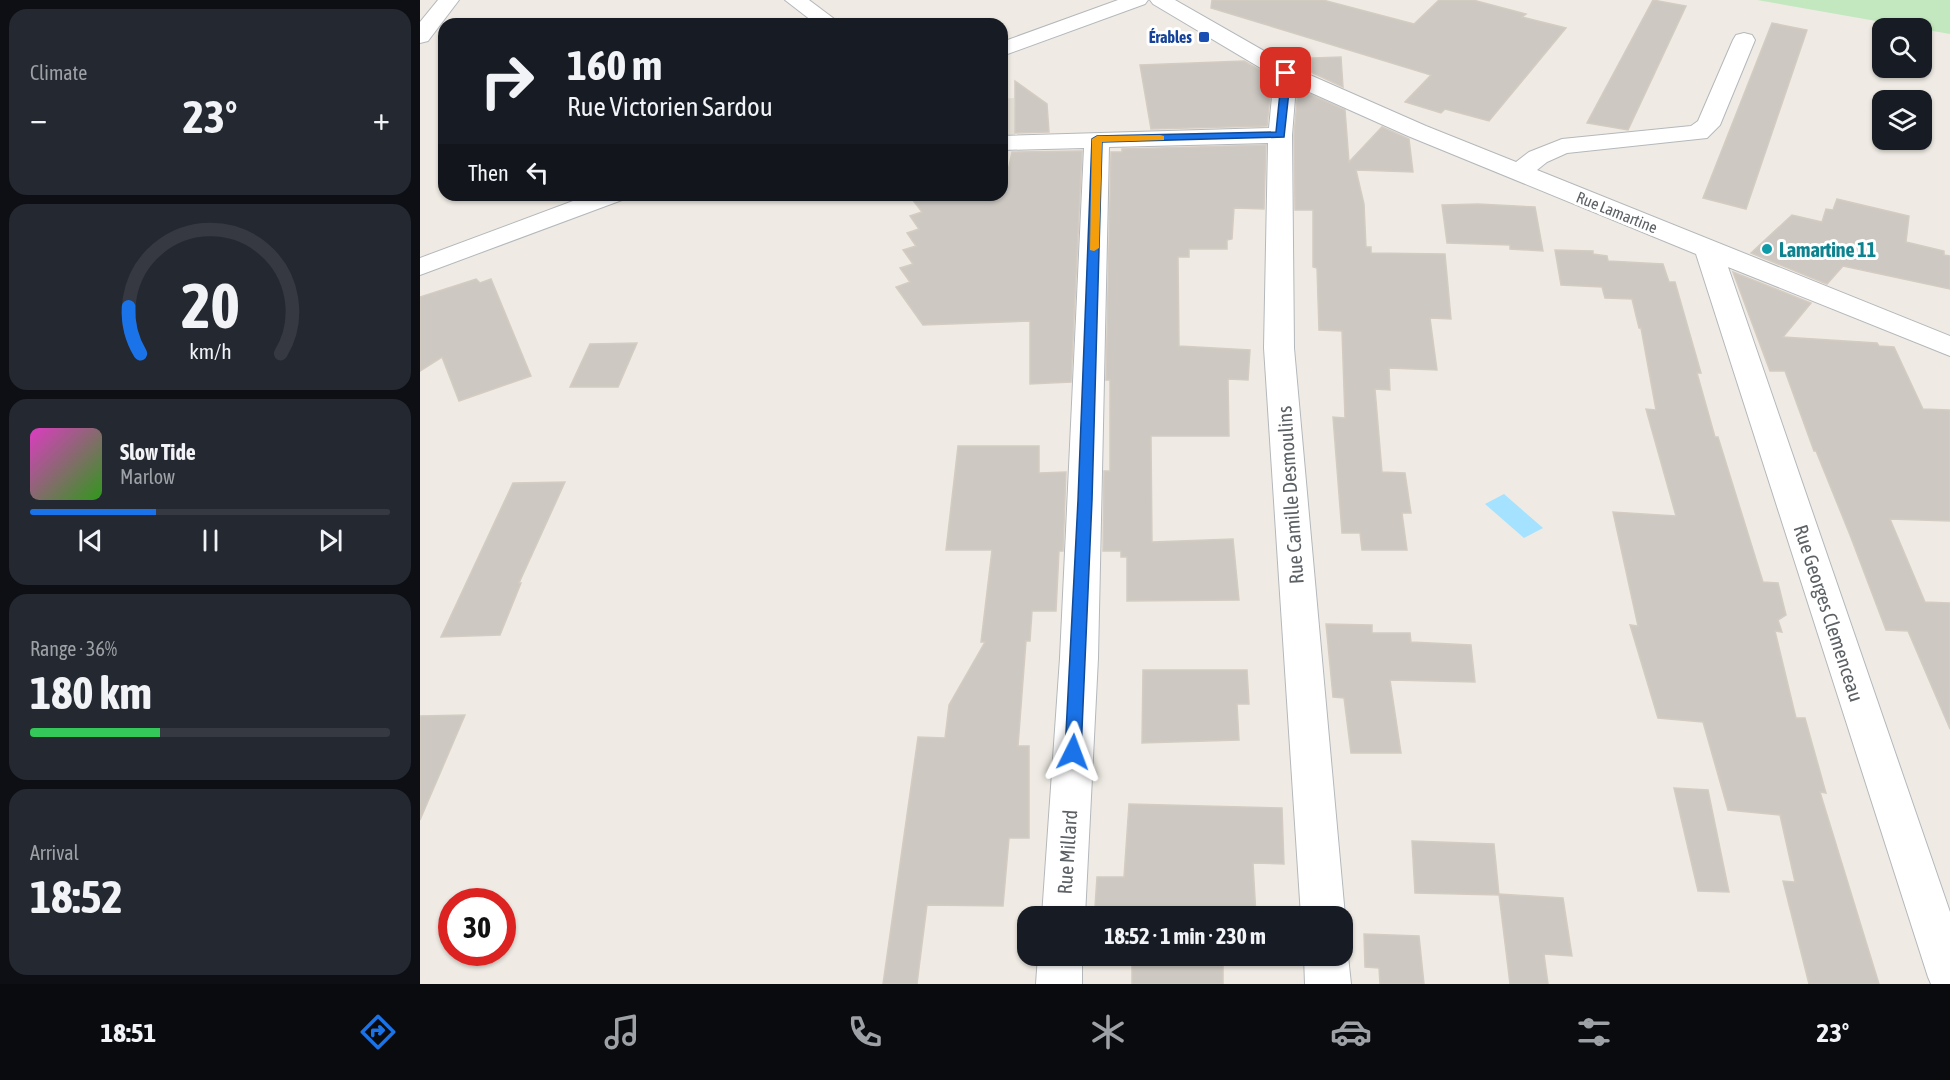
<!DOCTYPE html>
<meta charset="utf-8">
<style>
body{margin:0;font-family:"Asap Condensed",sans-serif;background:#242831;color:#f1f3f6;height:100vh;display:flex;flex-direction:column;font-size:22px;white-space:nowrap}
*{box-sizing:border-box;margin:0}
p{font-size:20px;color:#9ea1a6}
.icon{flex:none;width:33px;height:33px;fill:none;stroke:currentColor;stroke-width:2;stroke-linecap:round;stroke-linejoin:round}
.map{position:relative;flex:1;overflow:hidden}
.drawer{display:flex;flex-direction:column;gap:9px;padding:9px;background:#0d0f14;width:420px}
.drawer>*{flex:none}
.top-card{position:absolute;left:18px;top:18px;width:570px;height:183px;border-radius:18px;box-shadow:0 2px 4px #0004;background:#171b24;color:#f1f3f6;overflow:hidden}
.controls{position:absolute;left:1452px;top:18px;display:grid;gap:12px}
.controls a{display:grid;place-items:center;width:60px;height:60px;border-radius:12px;background:#171b24;box-shadow:0 2px 4px #0004;font-size:30px}
.speed{position:absolute;left:18px;top:888px;display:flex;gap:12px;font-size:30px;font-weight:700;text-align:center}
.speed>*{display:grid;place-content:center;width:78px;height:78px;border-radius:50%;background:#171b24;box-shadow:0 2px 4px #0004;line-height:1}
.speed .limit{border:9px solid #d22;background:#fff;color:#111}
.pin{position:absolute;display:grid;place-items:center;width:51px;height:51px;color:#fff;margin:-26px;border-radius:12px;box-shadow:0 3px 9px #0006}
.me{position:absolute;width:66px;margin:-33px;rotate:3deg;stroke-linejoin:round;filter:drop-shadow(0 0 4px #0008)}
.turn{display:flex;align-items:center;gap:21px;height:126px;padding:0 30px;font-size:27px}
.turn .icon{width:78px;height:78px;stroke-width:2.5}
.turn b{display:block;font-size:42px;line-height:51px}
.then{display:flex;align-items:center;height:57px;padding:0 30px;background:#0003;gap:12px;font-size:22px}
.big{font-size:45px;font-weight:700;line-height:1.1}
.drawer .card{flex:1;display:flex;flex-direction:column;justify-content:center;gap:9px;min-width:0;padding:0 21px;border-radius:18px;background:#242831}
.drawer .dial{align-items:center;gap:0}
.dial svg{height:156px;overflow:visible;fill:none;stroke:#363941;stroke-width:7;stroke-linecap:round;text-anchor:middle}
.dial text{fill:#f1f3f6;stroke:none}
.song{display:flex;align-items:center;gap:18px}
.cover{width:72px;height:72px;border-radius:9px;background:linear-gradient(135deg,hsl(310 70% 55%),hsl(110 70% 35%))}
.played{height:6px;border-radius:3px;background:linear-gradient(90deg,#1a73e8 35%,#363941 35%)}
.keys{display:flex;justify-content:space-around;direction:ltr}
.heat{display:flex;justify-content:space-between;align-items:center;font-size:33px;direction:ltr}
.charge{height:9px;border-radius:4px;background:linear-gradient(90deg,#34c759 36%,#363941 0)}
.trip{position:absolute;left:597px;top:906px;width:336px;height:60px;border-radius:18px;background:#171b24;box-shadow:0 2px 4px #0004;font-weight:700;line-height:60px;text-align:center}
.tab-bar{display:flex;height:96px;justify-content:space-around;align-items:center;background:#090b0e;color:#9ea1a6}
.tab-bar .icon{width:42px;height:42px}
.tab-bar .selected{color:#1a73e8}
.tab-bar b{font-size:27px;color:#f1f3f6}
main{display:flex;flex:1;min-height:0}
.map>svg:first-child{display:block}
</style>
<main>
<section class="drawer">
<div class="card"><p>Climate</p>
<div class="heat"><a>−</a><b class="big">23°</b><a>+</a></div>
</div>
<div class="card dial"><svg viewBox="0 0 100 80">
<path d="M14 69A42 42 0 1 1 86 69"/>
<path d="M14 69A42 42 0 0 1 8 45" stroke="#1a73e8"/>
<text x="50" y="56" font-size="32" font-weight="700">20</text>
<text x="50" y="72" font-size="11">km/h</text>
</svg></div>
<div class="card">
<div class="song"><i class="cover"></i><div><b>Slow Tide</b><p>Marlow</p></div></div>
<div class="played"></div>
<div class="keys"><svg class="icon" aria-label="previous" viewBox="0 0 24 24"><path d="M18 5L8 12l10 7zM5 5v14"/></svg><svg class="icon" aria-label="pause" viewBox="0 0 24 24"><path d="M8 5v14M16 5v14"/></svg><svg class="icon" aria-label="next" viewBox="0 0 24 24"><path d="M6 5l10 7-10 7zM19 5v14"/></svg></div>
</div>
<div class="card"><p>Range · 36%</p><b class="big">180 km</b><div class="charge"></div></div>
<div class="card"><p>Arrival</p><b class="big">18:52</b></div>
</section>
<div class="map">
<svg width="1530" height="984" viewBox="0 0 1530 984">
<rect width="100%" height="100%" fill="#efebe4"/>
<!-- education -->
<polygon fill="#e1ddd4" points="594,98 595,137 582,138 582,99"/>
<!-- green -->
<polygon fill="#c3e8bf" points="1337,0 1530,0 1530,34"/>
<!-- water -->
<polygon fill="#a4e2ff" points="1084,494 1123,528 1104,538 1065,504"/>
<!-- building -->
<g fill="#cdc8c2" stroke="#d4ccc2" stroke-width="1.5">
<polygon points="792,0 903,0 994,24 1019,0 1053,0 1106,14 1102,17 1146,28 1069,121 1025,109 1021,113 985,102 1011,75 791,8"/>
<polygon points="1233,0 1266,6 1208,130 1167,123"/>
<polygon points="1352,23 1387,30 1326,209 1283,198"/>
<polygon points="921,57 923,87 863,59"/>
<polygon points="824,61 852,77 847,126 731,129 720,65"/>
<polygon points="595,81 627,104 629,132 595,133"/>
<polygon points="878,89 925,110 929,162 962,127 989,139 993,172 936,170 944,204 946,247 951,247 951,253 1025,254 1031,319 1010,318 1017,370 969,368 970,390 955,389 962,472 985,473 991,513 982,513 987,550 942,550 940,533 922,533 913,417 925,418 922,331 899,330 897,268 893,267 893,210 875,210 874,135"/>
<polygon points="846,145 844,209 814,208 812,239 807,240 807,249 769,249 769,257 758,257 759,346 830,350 828,380 808,379 809,436 731,436 732,542 813,539 819,600 707,601 707,557 701,557 701,551 683,551 684,471 690,471 690,380 686,380 691,152 702,152 702,149"/>
<polygon points="659,151 662,151 651,382 610,384 610,321 503,325 476,287 490,282 480,268 493,264 483,250 496,246 487,233 499,229 490,216 502,212 489,195 583,195 592,152"/>
<polygon points="1417,199 1489,216 1486,242 1524,251 1524,255 1530,256 1530,289 1423,266 1407,284 1331,253 1372,215 1402,222 1406,209 1413,210"/>
<polygon points="1058,204 1115,207 1123,251 1090,249 1090,245 1027,243 1022,205"/>
<polygon points="1135,250 1173,251 1173,254 1187,256 1188,261 1243,264 1249,282 1255,282 1281,373 1277,373 1295,437 1298,437 1343,582 1358,583 1366,615 1358,620 1362,632 1355,631 1376,718 1385,718 1406,793 1400,792 1459,984 1389,984 1363,881 1375,882 1360,815 1308,810 1283,722 1238,718 1210,625 1218,626 1193,512 1256,516 1226,409 1236,410 1221,328 1219,328 1212,299 1185,298 1182,287 1141,285"/>
<polygon points="1313,272 1391,303 1363,337 1457,343 1459,346 1474,347 1503,409 1530,410 1530,521 1470,519 1505,602 1530,603 1530,729 1488,631 1466,630 1430,535 1396,451 1394,451 1365,371 1350,371"/>
<polygon points="56,279 60,283 71,279 111,376 39,401 22,357 0,371 0,297"/>
<polygon points="217,343 198,387 150,387 170,344"/>
<polygon points="538,446 619,446 619,473 646,472 643,551 639,551 636,611 612,611 610,641 606,641 598,746 609,746 609,838 589,838 583,906 507,905 497,984 463,984 498,737 525,738 529,705 565,642 561,642 572,550 526,550"/>
<polygon points="145,482 99,583 101,583 80,635 21,637 93,483"/>
<polygon points="906,624 952,625 952,633 990,633 991,642 1051,645 1055,682 970,680 981,753 931,753 924,698 913,697"/>
<polygon points="723,670 827,670 829,704 817,704 819,740 722,743"/>
<polygon points="45,715 0,820 0,716"/>
<polygon points="1254,788 1288,790 1309,892 1278,891"/>
<polygon points="709,804 862,808 864,864 833,863 836,916 713,916 713,907 675,907 677,877 704,877"/>
<polygon points="992,841 1074,844 1079,895 995,893"/>
<polygon points="1079,894 1143,898 1152,956 1124,954 1128,984 1090,984"/>
<polygon points="944,934 999,936 1004,984 960,984 959,968 945,967"/>
<rect x="712" y="956" width="91" height="28"/>
</g>
<g fill="none" stroke-linecap="round" stroke-linejoin="round">
<defs>
<g id="minor">
<polygon points="18,0 39,0 8,41 0,43 0,22"/>
<polygon points="365,0 389,0 421,24 396,24"/>
<polygon points="698,0 728,0 725,4 582,56 582,42"/>
<polygon points="730,0 755,0 874,68 1006,126 1096,162 1109,152 1142,139 1271,126 1278,121 1313,40 1316,35 1324,33 1332,35 1335,40 1300,125 1287,138 1147,153 1127,162 1117,170 1530,336 1530,356 1308,267 1530,912 1530,984 1511,984 1508,977 1276,254 988,136 876,86 872,135 874,348 925,916 922,921 922,916 881,916 844,348 848,143 689,147 678,658 665,916 622,916 640,658 664,148 582,150 582,136 849,128 854,76 733,4"/>
<polygon points="169,195 206,195 202,200 0,275 0,258"/>
<polygon points="922,943 928,956 931,984 885,984 884,956 922,956"/>
<polygon points="618,956 662,956 662,984 616,984"/>
</g>
</defs>
<!-- minor casing -->
<use href="#minor" stroke="#b4b8bb" stroke-width="2"/>
<!-- minor -->
<use href="#minor" fill="#fff" fill-rule="evenodd"/>
</g>
<!-- route -->
<polygon fill="#1a73e8" stroke="#114b97" stroke-width="1.5" points="866,70 871,73 864,137 682,142 672,500 661,752 659,757 653,759 647,757 645,752 658,500 672,139 677,136 856,132 862,73"/>
<!-- slow -->
<polygon fill="#f59e0b" points="740,135 744,136 744,140 682,142 679,248 674,251 670,250 672,139 677,136"/>
<!-- markers -->
<rect fill="#1a4fb4" stroke="#fff" stroke-width="2" x="778" y="31" width="12" height="12" rx="3"/>
<circle fill="#0f9aa8" stroke="#fff" stroke-width="2" cx="1347" cy="249" r="6"/>
<g text-anchor="middle" dominant-baseline="central" stroke-width="6" stroke-linejoin="round" paint-order="stroke">
<!-- far-transit labels -->
<g font-size="16" font-weight="bold" fill="#164399" stroke="#fff" text-anchor="end">
<text x="772" y="37">Érables</text>
</g>
<!-- far-street labels -->
<g font-size="16" fill="#5c6165" stroke="#fff">
<text transform="translate(1197 212) rotate(22)">Rue Lamartine</text>
</g>
<!-- culture labels -->
<g font-size="20" font-weight="bold" fill="#0d838f" stroke="#fff" text-anchor="start">
<text x="1359" y="249">Lamartine 11</text>
</g>
<!-- street labels -->
<g font-size="20" fill="#5c6165" stroke="#fff">
<text transform="translate(870 495) rotate(-94)">Rue Camille Desmoulins</text>
<text transform="translate(1409 613) rotate(72)">Rue Georges Clemenceau</text>
<text transform="translate(647 852) rotate(-86)">Rue Millard</text>
</g>
</g>
</svg>
<div class="controls">
<a><svg class="icon" aria-label="search" viewBox="0 0 24 24"><circle cx="10" cy="10" r="6"/><path d="M15 15l6 6"/></svg></a>
<a><svg class="icon" aria-label="layers" viewBox="0 0 24 24"><path d="M12 4l9 5-9 5-9-5zM3 14l9 5 9-5"/></svg></a>
</div>
<div class="speed"><div class="limit">30</div></div>
<div class="pin" style="left:866px;top:73px;background:#d93025"><svg class="icon" aria-label="arrive" viewBox="0 0 24 24"><path d="M6 21V4h12l-3 4 3 4H6"/></svg></div>
<svg class="me" style="left:653px;top:752px" viewBox="-20 -20 40 40"><path d="M0-17L14 15 0 8-14 15z" fill="#1a73e8" stroke="#fff" stroke-width="4"/></svg>
<div class="trip">18:52 · 1 min · 230 m</div>
<div class="top-card">
<div class="turn"><svg class="icon" aria-label="right" viewBox="0 0 24 24"><path d="M7 20v-9h11M14 6l5 5-5 5"/></svg><div><b>160 m</b>Rue Victorien Sardou</div></div>
<div class="then">Then<svg class="icon" aria-label="left" viewBox="0 0 24 24"><path d="M17 20v-9H6M10 6l-5 5 5 5"/></svg></div>
</div>
</div>
</main>
<nav class="tab-bar">
<b>18:51</b>
<svg class="icon selected" aria-label="directions" viewBox="0 0 24 24"><path d="M12 3l9 9-9 9-9-9zM9 14v-3h6M13 9l2 2-2 2"/></svg>
<svg class="icon" aria-label="music" viewBox="0 0 24 24"><path d="M9 18V5l10-2v13"/><circle cx="6" cy="18" r="3"/><circle cx="16" cy="16" r="3"/></svg>
<svg class="icon" aria-label="phone" viewBox="0 0 24 24"><path d="M5 4h4l2 5-3 2q2 4 5 5l2-3 5 2v4C11 20 4 13 5 4z"/></svg>
<svg class="icon" aria-label="climate" viewBox="0 0 24 24"><path d="M12 3v18M4 7l16 10M4 17L20 7"/></svg>
<svg class="icon" aria-label="car" viewBox="0 0 24 24"><path d="M5 17H2v-5l4-1 3-4h7l3 4 3 1v5h-3M9 17h6M6 11h13"/><circle cx="7" cy="17" r="2"/><circle cx="17" cy="17" r="2"/></svg>
<svg class="icon" aria-label="filters" viewBox="0 0 24 24"><path d="M4 7h16M4 17h16"/><circle cx="9" cy="7" r="2"/><circle cx="15" cy="17" r="2"/></svg>
<b>23°</b>
</nav>
